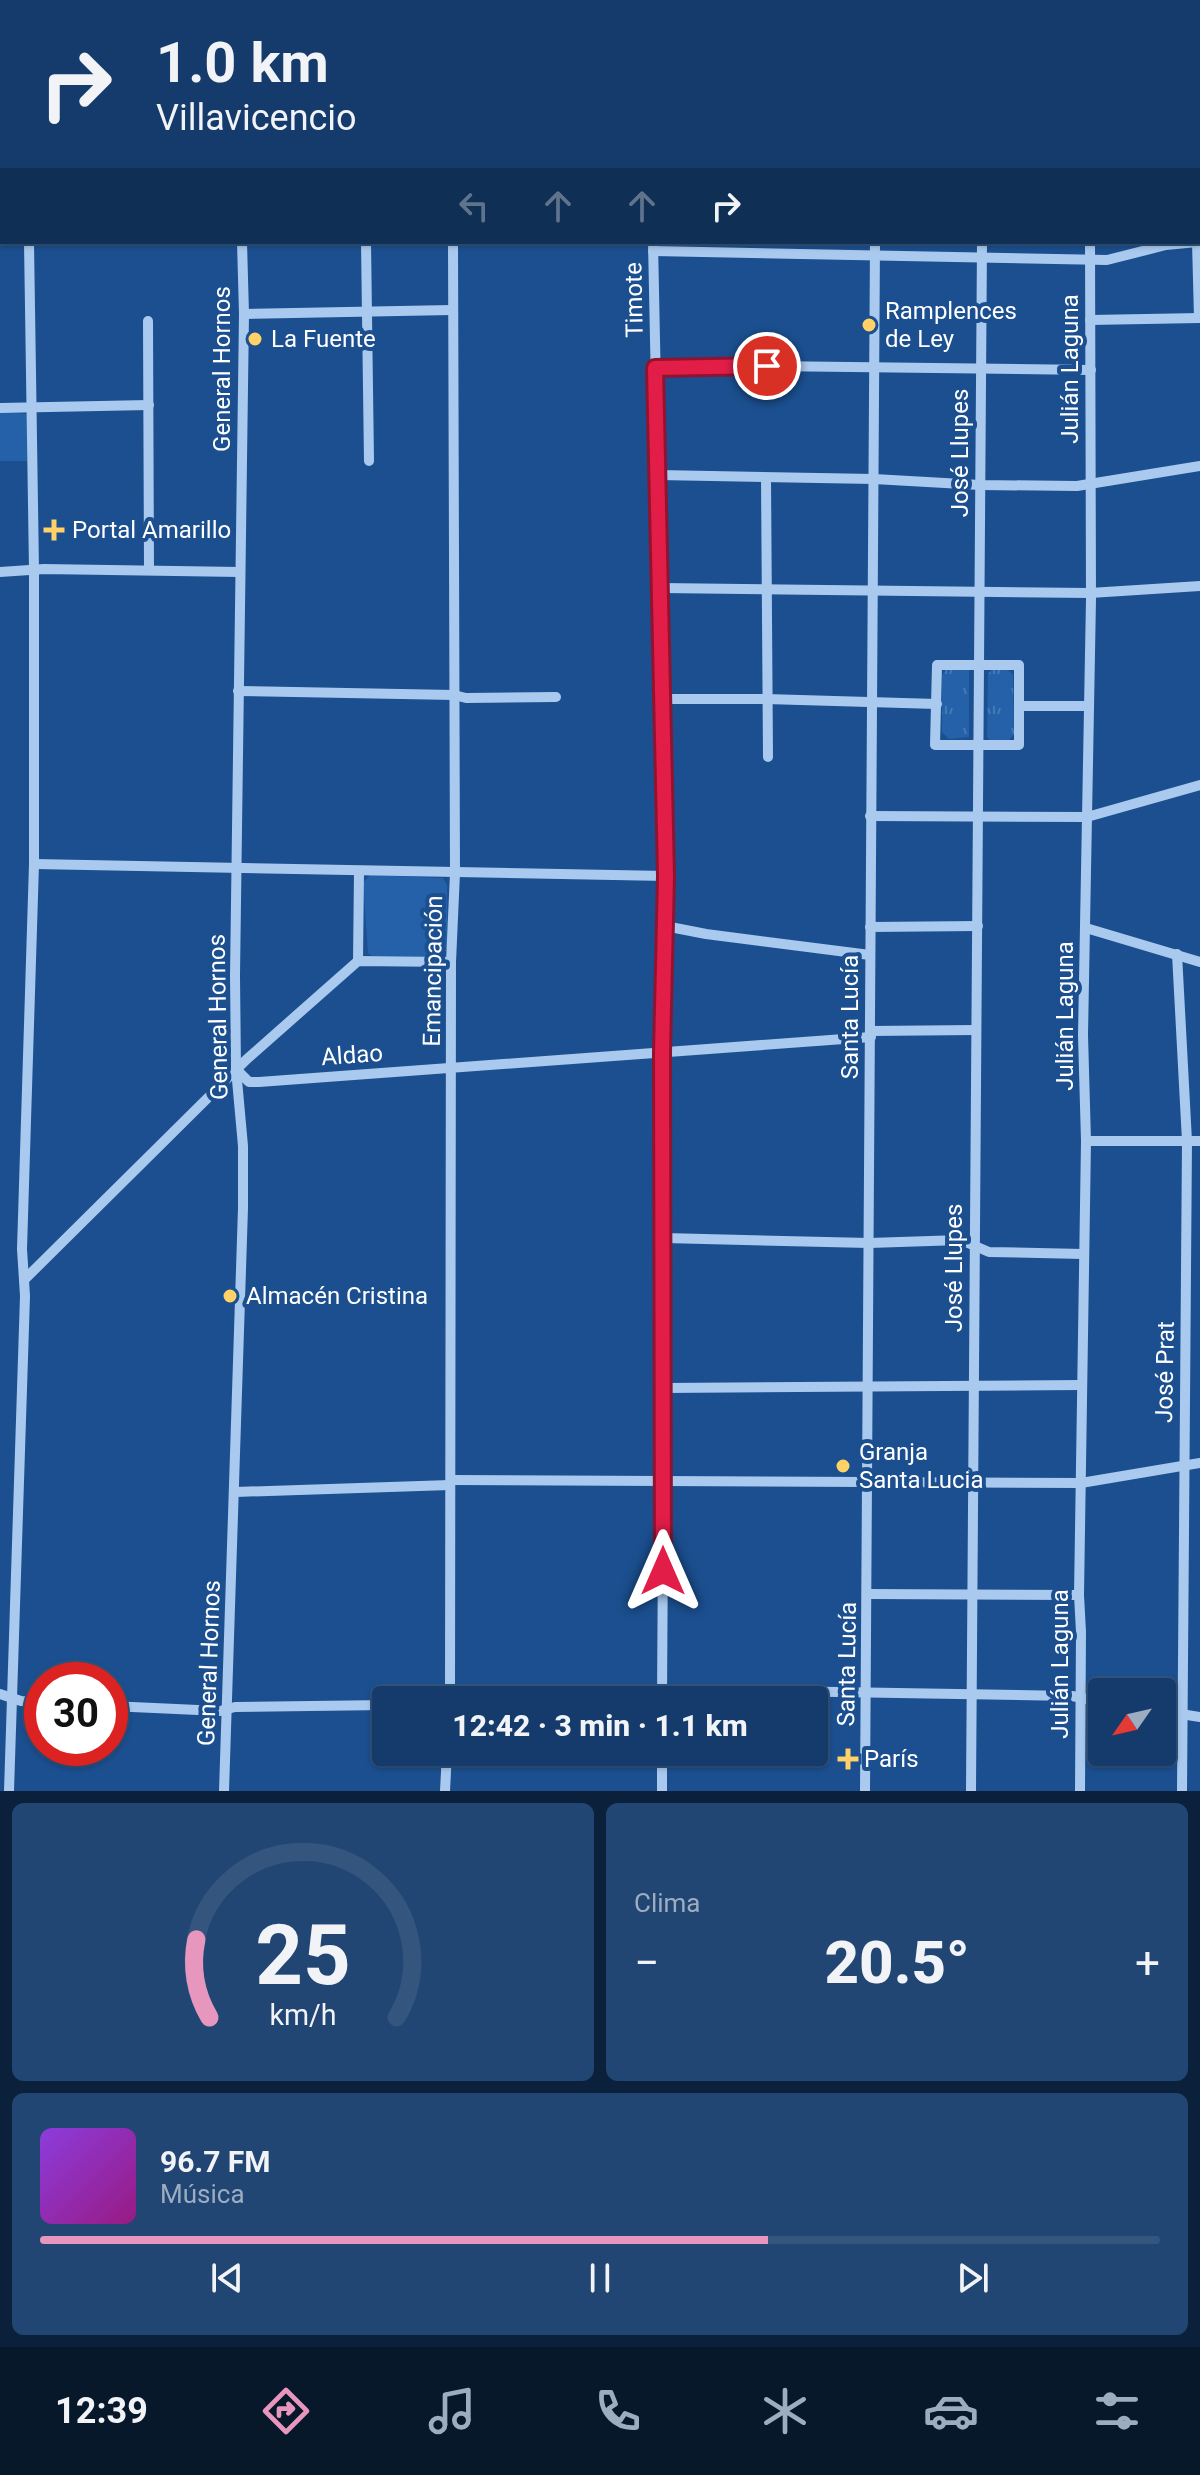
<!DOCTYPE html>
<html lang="es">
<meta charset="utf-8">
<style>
body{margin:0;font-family:Roboto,sans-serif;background:#214673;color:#f1f3f6;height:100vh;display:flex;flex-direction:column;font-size:30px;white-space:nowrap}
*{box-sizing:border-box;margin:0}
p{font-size:26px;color:#9dadc1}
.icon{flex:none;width:44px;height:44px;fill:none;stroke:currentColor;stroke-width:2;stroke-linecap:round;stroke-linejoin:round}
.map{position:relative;height:1791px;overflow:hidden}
.sheet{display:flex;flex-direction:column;gap:12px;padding:12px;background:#0b203b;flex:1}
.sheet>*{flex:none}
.banner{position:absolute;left:0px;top:0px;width:1200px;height:244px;box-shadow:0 2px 6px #0004,0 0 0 2px #33557e;background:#143b6b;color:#f1f3f6;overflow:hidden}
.needle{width:52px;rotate:236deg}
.controls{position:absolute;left:1088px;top:1678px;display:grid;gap:16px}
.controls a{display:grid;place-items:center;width:88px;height:88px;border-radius:8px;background:#143b6b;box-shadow:0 2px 6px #0004,0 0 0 2px #33557e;font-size:40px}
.speed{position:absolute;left:24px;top:1662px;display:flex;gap:16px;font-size:40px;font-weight:700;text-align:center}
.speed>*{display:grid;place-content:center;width:104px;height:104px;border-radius:50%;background:#143b6b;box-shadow:0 2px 6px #0004,0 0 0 2px #33557e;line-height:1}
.speed .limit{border:12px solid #d22;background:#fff;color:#111}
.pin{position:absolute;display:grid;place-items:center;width:68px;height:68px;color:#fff;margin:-34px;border:4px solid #fff;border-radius:50%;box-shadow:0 2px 8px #0007}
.me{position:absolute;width:88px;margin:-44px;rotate:0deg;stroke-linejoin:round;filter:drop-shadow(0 0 6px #0008)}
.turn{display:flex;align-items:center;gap:28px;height:168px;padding:0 24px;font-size:36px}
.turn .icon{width:104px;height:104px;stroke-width:2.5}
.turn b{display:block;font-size:56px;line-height:68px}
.lanes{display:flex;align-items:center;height:76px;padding:0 24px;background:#0003;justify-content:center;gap:40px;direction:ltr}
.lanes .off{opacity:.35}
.big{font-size:60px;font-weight:800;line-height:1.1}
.sheet .widget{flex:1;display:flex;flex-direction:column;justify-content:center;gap:12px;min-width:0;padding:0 28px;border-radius:12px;background:#214673}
.sheet .dial{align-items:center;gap:0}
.dial svg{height:208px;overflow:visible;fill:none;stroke:#33557e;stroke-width:7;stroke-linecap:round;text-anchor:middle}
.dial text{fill:#f1f3f6;stroke:none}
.song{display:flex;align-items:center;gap:24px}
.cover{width:96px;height:96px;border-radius:12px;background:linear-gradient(135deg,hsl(270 70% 55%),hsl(310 70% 35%))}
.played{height:8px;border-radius:4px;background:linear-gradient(90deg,#e797bd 65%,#33557e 65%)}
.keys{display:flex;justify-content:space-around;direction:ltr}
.heat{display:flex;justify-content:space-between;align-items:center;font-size:44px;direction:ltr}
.sheet .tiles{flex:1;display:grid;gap:12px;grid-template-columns:1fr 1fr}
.widget:last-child{grid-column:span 2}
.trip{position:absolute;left:372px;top:1686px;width:456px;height:80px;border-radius:8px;background:#143b6b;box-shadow:0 2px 6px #0004,0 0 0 2px #33557e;font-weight:800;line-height:80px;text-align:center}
.menu{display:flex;height:128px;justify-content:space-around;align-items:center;background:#08182b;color:#9dadc1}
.menu .icon{width:56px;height:56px}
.menu .current{color:#e797bd}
.menu b{font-size:36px;color:#f1f3f6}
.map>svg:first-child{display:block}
</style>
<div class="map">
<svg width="1200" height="1791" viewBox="0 0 1200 1791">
<defs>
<pattern id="park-tufts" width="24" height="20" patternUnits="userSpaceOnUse" patternTransform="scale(2)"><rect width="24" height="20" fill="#2461a8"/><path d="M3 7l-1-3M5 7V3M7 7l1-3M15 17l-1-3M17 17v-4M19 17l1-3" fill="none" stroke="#4579b5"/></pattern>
</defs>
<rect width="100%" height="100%" fill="#1b4f8f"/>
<!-- grass -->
<g fill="#2461a8">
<polygon points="0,412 28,414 27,461 0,461"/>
<polygon points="370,875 443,878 447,885 448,947 444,954 436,957 372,956 368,953 363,883"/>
</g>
<!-- park -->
<g fill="url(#park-tufts)">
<polygon points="969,669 969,737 949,739 942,732 942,675 946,670"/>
<polygon points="992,669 1008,670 1013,675 1014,734 1009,740 991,741 987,737 988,674"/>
</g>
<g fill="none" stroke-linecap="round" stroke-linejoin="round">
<!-- minor -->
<g stroke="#a9c9ee" stroke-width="10">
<polyline points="452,0 452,2"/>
<polyline points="644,0 644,2"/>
<polyline points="1089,0 1089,2"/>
<polyline points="1196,0 1196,2"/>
<polyline points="27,2 27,0"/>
<polyline points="739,2 743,0"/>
<polyline points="879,2 879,0"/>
<polyline points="985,2 985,0"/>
<polyline points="1198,124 1200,124"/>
<polyline points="1198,187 1200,187"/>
<polyline points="366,242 369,461"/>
<polyline points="653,242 666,876 662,1052 664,1388 662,1700"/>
<polyline points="1197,242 1199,318"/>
<polyline points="653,251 1107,260 1166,245 1197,242"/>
<polyline points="244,314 452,310"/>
<polyline points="1090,320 1200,318"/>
<polyline points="148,321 149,570"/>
<polyline points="655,368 767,366 1091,370"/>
<polyline points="0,408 149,405"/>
<polyline points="658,475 874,479 980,485 1077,486 1200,466"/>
<polyline points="766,478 768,757"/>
<polyline points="0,572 44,569 240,572"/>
<polyline points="660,588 1090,593 1200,586"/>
<polygon points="937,665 1019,665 1019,745 935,745"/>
<polyline points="238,691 454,695 466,698 556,697"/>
<polyline points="662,699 766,699 937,704"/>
<polyline points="1019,706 1088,706"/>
<polyline points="870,816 1087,817 1200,785"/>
<polyline points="34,864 666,876"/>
<polyline points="665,926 706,934 870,955"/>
<polyline points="870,927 978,926"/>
<polyline points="1086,928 1200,962"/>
<polyline points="1177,954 1187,1141 1182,1791"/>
<polyline points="358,961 359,872"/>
<polyline points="870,1031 976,1030"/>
<polyline points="236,1069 249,1082 259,1082 871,1037"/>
<polyline points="1086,1141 1200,1141"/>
<polyline points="664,1238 869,1243 961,1240 989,1252 1083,1254"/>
<polyline points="24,1280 247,1059 358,961 451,962"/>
<polyline points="664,1388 1081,1385"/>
<polyline points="451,1480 1081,1483 1200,1463"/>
<polyline points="235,1492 450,1485"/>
<polyline points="868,1594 1079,1595"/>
<polyline points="0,1694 21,1701 42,1702"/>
<polyline points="450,1700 451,962 455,873 453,242"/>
<polyline points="491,1700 662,1689 1072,1696 1102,1702"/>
<polyline points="110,1706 220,1711 235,1707 386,1705"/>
<polyline points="1162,1711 1200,1717"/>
<polyline points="9,1791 25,1296 22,1249 34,864 34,570 29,242"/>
<polyline points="224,1791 243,1208 243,1146 236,1069 235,976 244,314 242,242"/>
<polyline points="445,1791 447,1752"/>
<polyline points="662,1791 662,1752"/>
<polyline points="865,1791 875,242"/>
<polyline points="971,1791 982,242"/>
<polyline points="1080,1791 1081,1632 1079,1595 1086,1141 1083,1035 1091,599 1090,242"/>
</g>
<!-- major -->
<g stroke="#f0f6ff" stroke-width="12">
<polyline points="190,2 195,0"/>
<polyline points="237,2 242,0"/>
<polyline points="0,77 2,76"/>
<polyline points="0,96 2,95"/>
</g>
</g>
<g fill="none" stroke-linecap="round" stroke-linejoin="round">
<defs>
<polyline id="route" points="663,1571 662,1052 666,876 655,368 767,366"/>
</defs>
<!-- route casing -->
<use href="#route" stroke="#92132f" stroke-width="20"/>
<!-- route -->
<use href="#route" stroke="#e11d48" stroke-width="14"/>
</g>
<!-- markers -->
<g fill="#ffd166" stroke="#1b4f8f" stroke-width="3">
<circle cx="869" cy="325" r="8"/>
<circle cx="255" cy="339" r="8"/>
<path d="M50 518h8v8h8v8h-8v8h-8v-8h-8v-8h8z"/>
<circle cx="230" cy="1296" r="8"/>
<circle cx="843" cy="1466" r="8"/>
<path d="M844 1747h8v8h8v8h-8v8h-8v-8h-8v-8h8z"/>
</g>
<g text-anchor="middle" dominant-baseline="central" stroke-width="8" stroke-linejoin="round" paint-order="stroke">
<!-- street labels -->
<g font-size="24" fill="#fff" stroke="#1b4f8f">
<text transform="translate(634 300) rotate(-91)">Timote</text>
<text transform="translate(222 369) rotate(-90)">General Hornos</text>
<text transform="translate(1070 369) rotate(-90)">Julián Laguna</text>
<text transform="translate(960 453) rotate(-90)">José Llupes</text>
<text transform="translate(433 971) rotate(-89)">Emancipación</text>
<text transform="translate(1065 1016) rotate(-90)">Julián Laguna</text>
<text transform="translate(218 1017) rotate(-91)">General Hornos</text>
<text transform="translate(850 1017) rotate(-90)">Santa Lucía</text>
<text transform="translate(352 1055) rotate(-4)">Aldao</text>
<text transform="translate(954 1268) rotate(-90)">José Llupes</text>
<text transform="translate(1165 1372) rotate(-89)">José Prat</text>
<text transform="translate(209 1663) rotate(-88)">General Hornos</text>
<text transform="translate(847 1664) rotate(-89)">Santa Lucía</text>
<text transform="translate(1060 1664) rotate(-90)">Julián Laguna</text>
</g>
<!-- poi labels -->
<g font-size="24" fill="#fff" stroke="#1b4f8f" text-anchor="start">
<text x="885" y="311">Ramplences<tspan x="885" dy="28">de Ley</tspan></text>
<text x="271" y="339">La Fuente</text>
<text x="72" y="530">Portal Amarillo</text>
<text x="246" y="1296">Almacén Cristina</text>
<text x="859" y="1452">Granja<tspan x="859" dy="28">Santa Lucia</tspan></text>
<text x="864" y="1759">París</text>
</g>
</g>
</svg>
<div class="controls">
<a><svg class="needle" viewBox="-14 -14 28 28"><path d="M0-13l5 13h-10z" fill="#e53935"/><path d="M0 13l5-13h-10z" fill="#9dadc1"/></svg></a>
</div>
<div class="speed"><div class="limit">30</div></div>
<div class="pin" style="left:767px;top:366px;background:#d93025"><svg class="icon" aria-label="arrive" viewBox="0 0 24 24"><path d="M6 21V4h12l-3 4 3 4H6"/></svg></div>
<svg class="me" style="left:663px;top:1571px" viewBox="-20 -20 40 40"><path d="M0-17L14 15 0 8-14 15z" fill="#e11d48" stroke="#fff" stroke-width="4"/></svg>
<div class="trip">12:42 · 3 min · 1.1 km</div>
<div class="banner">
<div class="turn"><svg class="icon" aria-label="right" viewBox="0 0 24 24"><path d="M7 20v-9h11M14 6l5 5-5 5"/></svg><div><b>1.0 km</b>Villavicencio</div></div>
<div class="lanes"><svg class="icon off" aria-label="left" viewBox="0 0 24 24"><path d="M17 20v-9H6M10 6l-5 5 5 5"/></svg><svg class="icon off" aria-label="ahead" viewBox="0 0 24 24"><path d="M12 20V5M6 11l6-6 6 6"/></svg><svg class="icon off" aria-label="ahead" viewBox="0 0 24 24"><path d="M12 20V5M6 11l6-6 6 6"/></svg><svg class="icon" aria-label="right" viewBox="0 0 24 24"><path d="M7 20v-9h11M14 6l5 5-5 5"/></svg></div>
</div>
</div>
<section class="sheet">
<div class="tiles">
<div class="widget dial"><svg viewBox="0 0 100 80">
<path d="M14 69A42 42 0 1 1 86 69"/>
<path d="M14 69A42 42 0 0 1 9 39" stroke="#e797bd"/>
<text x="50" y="56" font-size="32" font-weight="700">25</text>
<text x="50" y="72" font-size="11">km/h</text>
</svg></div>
<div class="widget"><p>Clima</p>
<div class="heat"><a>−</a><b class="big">20.5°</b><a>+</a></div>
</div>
<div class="widget">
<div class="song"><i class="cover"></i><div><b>96.7 FM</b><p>Música</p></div></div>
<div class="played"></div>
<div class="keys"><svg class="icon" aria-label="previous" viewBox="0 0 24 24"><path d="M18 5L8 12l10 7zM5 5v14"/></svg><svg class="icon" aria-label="pause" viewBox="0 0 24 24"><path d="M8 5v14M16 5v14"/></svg><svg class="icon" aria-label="next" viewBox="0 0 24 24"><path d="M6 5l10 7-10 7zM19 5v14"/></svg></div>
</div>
</div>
</section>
<nav class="menu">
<b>12:39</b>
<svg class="icon current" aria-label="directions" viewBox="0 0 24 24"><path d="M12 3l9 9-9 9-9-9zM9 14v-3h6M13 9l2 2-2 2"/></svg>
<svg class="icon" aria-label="music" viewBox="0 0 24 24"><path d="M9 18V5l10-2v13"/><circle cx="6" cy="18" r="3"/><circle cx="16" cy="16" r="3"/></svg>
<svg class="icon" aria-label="phone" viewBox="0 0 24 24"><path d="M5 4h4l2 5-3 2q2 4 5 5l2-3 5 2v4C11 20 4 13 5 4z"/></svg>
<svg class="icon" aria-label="climate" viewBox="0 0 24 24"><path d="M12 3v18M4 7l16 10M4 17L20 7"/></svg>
<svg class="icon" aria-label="car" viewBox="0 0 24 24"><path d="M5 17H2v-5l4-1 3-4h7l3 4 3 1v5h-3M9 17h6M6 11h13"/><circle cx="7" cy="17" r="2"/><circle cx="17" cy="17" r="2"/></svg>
<svg class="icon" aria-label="filters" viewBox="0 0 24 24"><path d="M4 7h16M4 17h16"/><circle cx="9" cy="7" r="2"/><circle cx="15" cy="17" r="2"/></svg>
</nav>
